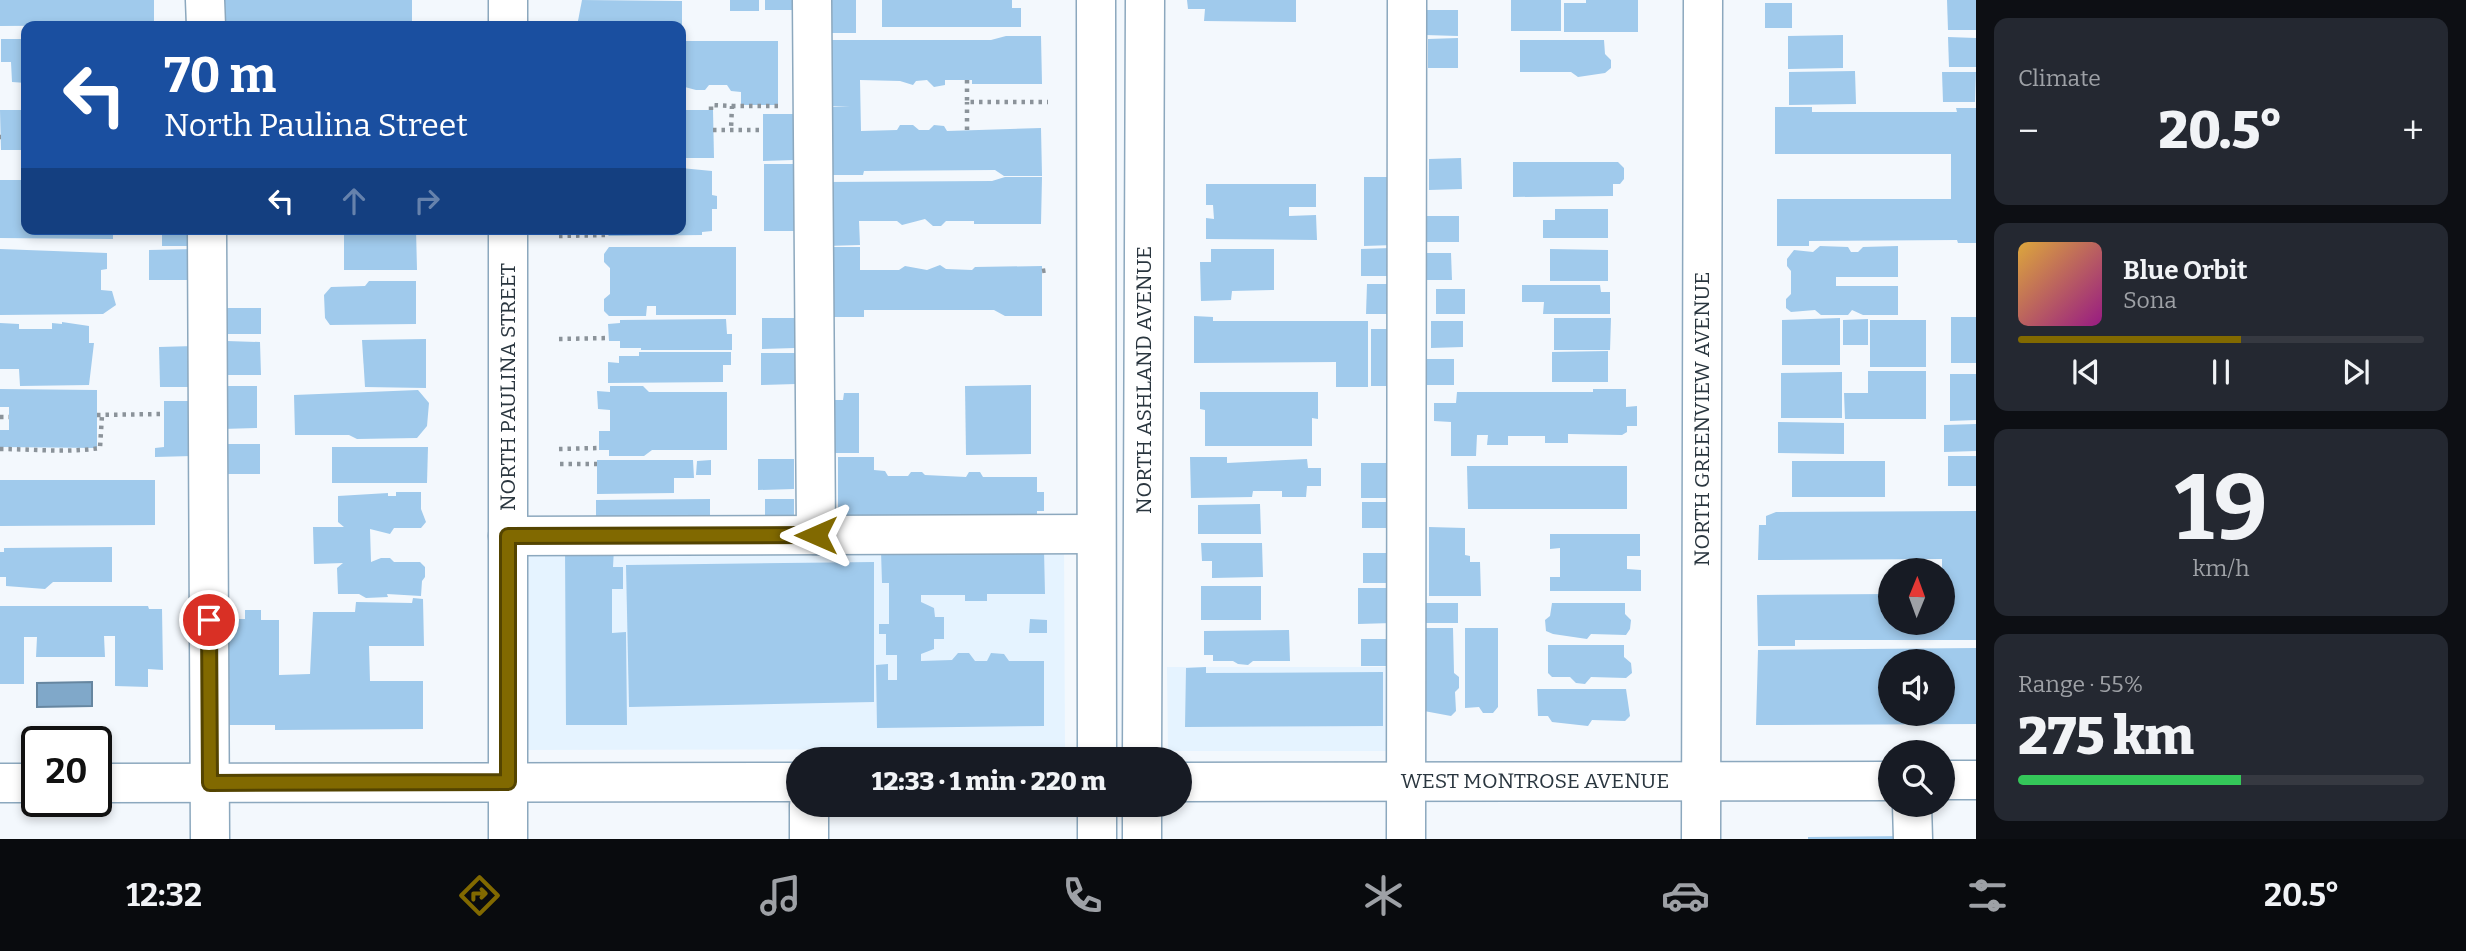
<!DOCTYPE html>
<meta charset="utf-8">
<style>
body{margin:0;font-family:Bitter,serif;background:#242831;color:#f1f3f6;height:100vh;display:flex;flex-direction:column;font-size:26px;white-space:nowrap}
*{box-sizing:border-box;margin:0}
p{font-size:23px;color:#9ea1a6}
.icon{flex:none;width:38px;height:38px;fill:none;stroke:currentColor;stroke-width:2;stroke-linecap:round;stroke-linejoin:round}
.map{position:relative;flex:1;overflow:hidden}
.drawer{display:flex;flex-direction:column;gap:18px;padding:18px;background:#0d0f14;width:490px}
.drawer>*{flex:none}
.guide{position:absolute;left:21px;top:21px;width:665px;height:214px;border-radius:14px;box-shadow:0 4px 10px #0003;background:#1a4fa0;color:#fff;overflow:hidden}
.needle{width:46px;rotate:1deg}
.fabs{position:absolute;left:1878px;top:558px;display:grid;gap:14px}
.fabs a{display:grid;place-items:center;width:77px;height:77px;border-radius:50%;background:#171b24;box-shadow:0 4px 10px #0003;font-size:35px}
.speed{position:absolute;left:21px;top:726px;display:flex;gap:14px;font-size:35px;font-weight:700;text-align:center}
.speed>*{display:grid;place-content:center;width:91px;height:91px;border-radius:50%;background:#171b24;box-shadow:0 4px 10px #0003;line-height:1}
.speed .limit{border:4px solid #111;border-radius:10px;background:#fff;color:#111}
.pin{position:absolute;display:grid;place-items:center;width:60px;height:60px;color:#fff;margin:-30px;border:4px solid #fff;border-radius:50%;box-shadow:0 2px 7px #0007}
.me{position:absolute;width:77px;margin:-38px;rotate:270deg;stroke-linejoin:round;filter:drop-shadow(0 0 5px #0008)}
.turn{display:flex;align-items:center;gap:24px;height:147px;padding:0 28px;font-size:32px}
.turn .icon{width:91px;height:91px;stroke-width:2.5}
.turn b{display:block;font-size:49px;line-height:60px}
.lanes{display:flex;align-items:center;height:66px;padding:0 28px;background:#0003;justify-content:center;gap:35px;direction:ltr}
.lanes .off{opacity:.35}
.big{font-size:52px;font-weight:800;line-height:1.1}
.drawer .widget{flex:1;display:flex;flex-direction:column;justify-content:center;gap:10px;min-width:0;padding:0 24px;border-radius:14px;background:#242831}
.drawer .dial{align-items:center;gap:0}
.dial b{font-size:91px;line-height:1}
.song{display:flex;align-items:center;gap:21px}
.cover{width:84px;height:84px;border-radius:10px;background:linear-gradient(135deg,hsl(40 70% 55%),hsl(310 70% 35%))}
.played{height:7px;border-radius:4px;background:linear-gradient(90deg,#816900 55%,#363941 55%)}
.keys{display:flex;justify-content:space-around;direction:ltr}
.heat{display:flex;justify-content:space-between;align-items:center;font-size:38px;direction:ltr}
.charge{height:10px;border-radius:5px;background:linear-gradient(90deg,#34c759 55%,#363941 0)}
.trip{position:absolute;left:786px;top:747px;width:406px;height:70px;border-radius:35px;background:#171b24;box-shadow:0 4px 10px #0003;font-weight:800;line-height:70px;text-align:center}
.tab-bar{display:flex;height:112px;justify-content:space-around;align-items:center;background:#090b0e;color:#9ea1a6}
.tab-bar .icon{width:49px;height:49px}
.tab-bar .selected{color:#816900}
.tab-bar b{font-size:32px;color:#f1f3f6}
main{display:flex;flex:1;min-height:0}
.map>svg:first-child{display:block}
</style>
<main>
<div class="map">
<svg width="1976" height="839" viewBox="0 0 1976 839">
<rect width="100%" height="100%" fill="#f3f8fd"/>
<!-- built -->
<g fill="#e5f3ff">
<polygon points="1064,538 1065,749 513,750 512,540"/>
<polygon points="1167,667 1402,667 1402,751 1168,751"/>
</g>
<!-- water -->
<polygon fill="#80a8c9" stroke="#6686a0" stroke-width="2" points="92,682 92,706 37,707 37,683"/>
<!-- building -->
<g fill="#a0caec" fill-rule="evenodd">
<polygon points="0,0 154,0 154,25 0,26"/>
<polygon points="223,0 412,0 412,26 224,26"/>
<polygon points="582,0 682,1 682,26 577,26"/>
<rect x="730" y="0" width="29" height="11"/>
<rect x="765" y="0" width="32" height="10"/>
<polygon points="827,0 856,0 856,33 828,33"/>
<polygon points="882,0 1012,0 1012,8 1021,8 1021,27 882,27"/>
<polygon points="1187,0 1296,0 1296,22 1204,21 1205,9 1188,9"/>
<rect x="1511" y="0" width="50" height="31"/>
<polygon points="1586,0 1638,0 1638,32 1564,32 1564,3 1586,3"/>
<polygon points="1947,0 1976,0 1976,30 1948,30"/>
<rect x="1765" y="3" width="27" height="25"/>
<polygon points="1425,10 1458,10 1458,36 1425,35"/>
<polygon points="1843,35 1843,68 1788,69 1788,36"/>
<polygon points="1006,36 1041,36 1042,84 972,84 972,80 945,80 945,85 934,87 927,80 916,81 913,85 900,81 860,80 861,131 897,130 900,125 913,125 919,130 929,130 934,125 944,126 947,131 1041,128 1042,176 1004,176 995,170 864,171 863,175 826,175 826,107 850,107 827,106 827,40 991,40"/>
<polygon points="1948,37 1976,38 1976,67 1949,67"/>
<polygon points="1458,38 1458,68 1428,68 1428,39"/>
<polygon points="1,39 26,39 26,83 12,82 11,62 1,62"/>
<polygon points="1520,40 1604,40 1605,54 1611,60 1611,68 1605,73 1578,77 1571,72 1520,72"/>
<polygon points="681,41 778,41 778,105 741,105 741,92 731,91 727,85 709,85 705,90 696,90 681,86"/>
<polygon points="1855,71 1856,104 1789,105 1789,72"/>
<polygon points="1942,72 1976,72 1975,102 1943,102"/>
<polygon points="1775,107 1812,107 1812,112 1957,112 1956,108 1976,108 1976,243 1958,243 1957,240 1809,241 1809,246 1777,246 1777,199 1951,199 1951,154 1775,154"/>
<polygon points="0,110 26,110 26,159 24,150 1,150"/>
<polygon points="681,110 713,110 714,158 681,158"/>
<polygon points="763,114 793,114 793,160 763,161"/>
<polygon points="1461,158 1462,189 1429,190 1429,159"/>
<polygon points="1513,162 1618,162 1624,168 1624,179 1620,184 1613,184 1613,196 1513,197"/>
<rect x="764" y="164" width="31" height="67"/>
<polygon points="681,168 712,171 712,195 717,196 717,209 712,209 712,231 702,232 702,235 609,236 602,229 681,229"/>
<polygon points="1005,177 1042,177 1041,224 974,224 974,221 946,221 941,226 933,226 925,219 902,225 897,221 859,221 860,245 826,246 826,182 992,181"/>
<polygon points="1364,177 1394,177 1394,245 1364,246"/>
<polygon points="0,180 26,180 26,229 113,229 113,239 0,238"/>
<polygon points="1206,184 1316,184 1316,207 1289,207 1289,216 1316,215 1317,240 1206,239 1206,218 1214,219 1213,205 1206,205"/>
<polygon points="1555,209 1608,209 1608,238 1543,238 1543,220 1555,220"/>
<rect x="1426" y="216" width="33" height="26"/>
<rect x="162" y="229" width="33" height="17"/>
<polygon points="370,229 416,229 417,270 344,270 344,235 366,234"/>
<polygon points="1820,246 1848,247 1851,252 1858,252 1863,247 1898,246 1898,277 1836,277 1836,286 1898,286 1898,315 1863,315 1852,310 1848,315 1821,315 1815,310 1791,312 1786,308 1786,299 1791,294 1791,271 1787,266 1787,259 1794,250 1813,252"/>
<polygon points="609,247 736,247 736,315 656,315 656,306 647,306 646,316 609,316 604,311 604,299 610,294 610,268 604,262 604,254"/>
<polygon points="827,247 860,247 860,270 899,270 905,266 927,270 940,265 946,269 972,270 975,267 1042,266 1042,316 1005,316 994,310 864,310 864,317 827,317"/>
<polygon points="1391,248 1391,276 1361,276 1361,249"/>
<polygon points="0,249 107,253 107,269 101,270 101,290 112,291 116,305 103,314 0,315"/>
<polygon points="195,249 196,280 149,280 149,250"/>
<polygon points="1211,249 1274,249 1274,290 1232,291 1231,300 1201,301 1200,262 1211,262"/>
<polygon points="1550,249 1608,250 1608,281 1550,281"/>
<polygon points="1426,253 1451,253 1452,280 1427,280"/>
<polygon points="369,281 416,281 416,324 330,325 325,318 324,295 331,287 365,286"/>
<polygon points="1367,284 1392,284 1392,314 1366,314"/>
<polygon points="1522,285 1600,285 1601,292 1610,292 1610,314 1543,314 1544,302 1522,302"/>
<rect x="1436" y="289" width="29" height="25"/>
<rect x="227" y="308" width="34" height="26"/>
<polygon points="1194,316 1213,317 1213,321 1368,321 1368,387 1336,387 1336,362 1194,363"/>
<rect x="1951" y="317" width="25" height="46"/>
<polygon points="762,318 795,318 795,348 762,349"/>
<polygon points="1554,318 1611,318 1610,350 1554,350"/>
<polygon points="1840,318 1840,365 1782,365 1782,320"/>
<polygon points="726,319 727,334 732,334 732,350 641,350 641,348 620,348 620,341 609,341 608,324 620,323 620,320"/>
<polygon points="1868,319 1868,345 1843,345 1843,320"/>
<rect x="1870" y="320" width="56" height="47"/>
<polygon points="1431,321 1463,321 1463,347 1431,348"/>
<polygon points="62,322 89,326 89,343 94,343 89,385 20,386 19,369 0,369 0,323 19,324 19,329 52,329 52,323 62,324"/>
<polygon points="1371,329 1394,329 1393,386 1371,386"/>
<polygon points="426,339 426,388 365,387 362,340"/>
<polygon points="227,341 260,342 261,375 227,375"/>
<polygon points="194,346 194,387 160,387 159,347"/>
<polygon points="1608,351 1608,382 1552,382 1552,352"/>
<polygon points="639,352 731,352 731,365 723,365 723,382 608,383 608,362 619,363 619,356 639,356"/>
<polygon points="761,353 796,353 796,384 761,385"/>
<rect x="1426" y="359" width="28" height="26"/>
<polygon points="1868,371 1926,371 1926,419 1845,419 1844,393 1868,393"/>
<polygon points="1842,372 1842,418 1781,418 1781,373"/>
<polygon points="1950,374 1976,374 1976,420 1950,421"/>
<polygon points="1031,385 1031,454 966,455 965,386"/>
<polygon points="222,386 257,386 257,428 222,429"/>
<polygon points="610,386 643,386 649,392 727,392 727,450 652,450 644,456 609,456 609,450 599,450 599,431 610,431 610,410 598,409 597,391 610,392"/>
<polygon points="0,389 97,390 97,448 0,447 0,430 9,430 9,407 0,407"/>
<polygon points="1593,389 1626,389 1626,407 1637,406 1637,426 1627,426 1627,432 1622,435 1568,434 1568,443 1545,443 1545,436 1508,436 1508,445 1487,445 1488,435 1477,435 1476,456 1451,456 1451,422 1434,421 1434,403 1456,403 1457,392 1593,392"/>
<polygon points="418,390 429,403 427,426 417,438 357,439 349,435 295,435 294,395"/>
<polygon points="1200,392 1318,392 1318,419 1312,418 1312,446 1205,446 1205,410 1200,409"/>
<polygon points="844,393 859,393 859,453 831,453 831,400 843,400"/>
<polygon points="164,401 191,401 192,456 155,457 155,448 164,447"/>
<polygon points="1778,422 1844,423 1844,454 1778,453"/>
<polygon points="1976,424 1976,451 1944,452 1944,425"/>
<rect x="228" y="444" width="32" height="30"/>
<polygon points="332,447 428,447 427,483 332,483"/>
<rect x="1948" y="456" width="28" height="30"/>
<polygon points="838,457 874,457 874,470 885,471 888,476 908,476 911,472 922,472 925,475 966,477 969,472 980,472 983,477 1037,477 1037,492 1044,492 1044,511 1037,511 1037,524 838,527"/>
<polygon points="1190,457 1227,457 1227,463 1307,459 1308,468 1321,468 1321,486 1307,486 1306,497 1282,497 1282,491 1253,491 1252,497 1191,498"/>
<polygon points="758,459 794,459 794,489 758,490"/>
<polygon points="597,460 693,460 694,478 674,478 674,493 597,494"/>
<polygon points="711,460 711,475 696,475 697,461"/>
<rect x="1792" y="461" width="93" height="36"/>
<rect x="1361" y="463" width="30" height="35"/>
<polygon points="1467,466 1627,466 1627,509 1468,509"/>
<polygon points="0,480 155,480 155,525 0,526"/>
<polygon points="396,492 421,492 421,509 426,522 421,528 394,528 390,534 370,529 371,562 381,558 390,558 394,562 420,562 425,567 425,577 422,581 421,596 387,594 388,597 366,598 359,594 338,594 337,568 343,563 314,564 313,527 344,527 338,522 338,496 388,493 388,496 396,496"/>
<polygon points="710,499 710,525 596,525 596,500"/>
<polygon points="765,499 794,499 794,525 765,526"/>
<rect x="1362" y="502" width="28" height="26"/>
<polygon points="1260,504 1261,534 1198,534 1198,505"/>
<polygon points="1976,511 1976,640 1795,640 1795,646 1758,646 1757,595 1890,594 1890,623 1942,623 1942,559 1758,560 1759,525 1766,525 1766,516 1776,512"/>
<polygon points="1429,527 1465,528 1465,555 1470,556 1470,562 1480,562 1481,596 1429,596"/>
<polygon points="1550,534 1640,534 1640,556 1627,556 1627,569 1641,570 1641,591 1550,591 1550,577 1560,577 1560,548 1550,549"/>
<polygon points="1201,543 1262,543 1263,577 1212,578 1212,561 1202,561"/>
<polygon points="112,547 112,582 53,582 45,589 6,586 6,577 0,577 0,552 4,552 4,548"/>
<polygon points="565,548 614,548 613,567 623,567 623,589 612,589 612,633 626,632 627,725 566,725"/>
<polygon points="1044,550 1045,594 987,594 987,601 965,601 965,595 921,595 921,602 934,608 935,617 944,617 944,639 934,639 934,649 921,654 921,661 952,660 958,653 969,653 975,661 987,661 991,653 1004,654 1009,661 1044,661 1044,726 877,728 876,665 888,664 888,680 897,680 897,655 886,655 886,634 879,634 879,624 889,624 889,583 882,583 881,551"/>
<rect x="1363" y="553" width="30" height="30"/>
<polygon points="874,562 874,702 629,707 626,565"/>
<rect x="1201" y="586" width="60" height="34"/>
<polygon points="1358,588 1391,588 1392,623 1358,624"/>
<polygon points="413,598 423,599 424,646 369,646 370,681 423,681 423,729 275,730 275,725 226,725 225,619 245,619 245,610 261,610 261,620 279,620 279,675 310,674 313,612 355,612 356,602 412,603"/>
<rect x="1426" y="603" width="32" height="20"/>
<polygon points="1552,603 1625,603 1625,614 1631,620 1630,629 1626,635 1591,634 1587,639 1553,634 1546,631 1545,620 1550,616"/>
<polygon points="0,606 148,606 149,609 162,609 163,670 148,669 148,687 115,686 115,636 104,636 105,657 36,657 37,637 24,637 24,684 0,684"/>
<polygon points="1030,619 1047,620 1047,633 1029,633"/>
<polygon points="1423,628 1453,628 1454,673 1459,677 1459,688 1455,692 1456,711 1451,716 1424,711"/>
<polygon points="1465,628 1498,628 1498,707 1493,713 1483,713 1479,707 1465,708"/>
<polygon points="1289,630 1290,661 1253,661 1248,665 1238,664 1233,661 1213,661 1213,655 1204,655 1204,631"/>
<rect x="1361" y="639" width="29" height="27"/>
<polygon points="1548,645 1624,645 1624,657 1631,663 1632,673 1626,678 1591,677 1585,684 1576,683 1570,677 1552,677 1548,673"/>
<path d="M 1976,648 L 1976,724 L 1756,725 L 1758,650 ZM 1890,662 L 1942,662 L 1942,714 L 1890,714 Z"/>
<polygon points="1206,667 1206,673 1383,672 1383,726 1185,727 1186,668"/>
<polygon points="1537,689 1626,689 1630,716 1625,721 1592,720 1588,726 1552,722 1548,716 1538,716"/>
<polygon points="1907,836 1906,839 1808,839 1808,837"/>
</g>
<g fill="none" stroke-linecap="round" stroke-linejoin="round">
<defs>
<g id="minor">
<polyline points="205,0 206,26"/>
<polyline points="812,0 816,535"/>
<polyline points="508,26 508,0"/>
<polyline points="207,229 210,839"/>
<polyline points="508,536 1096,534"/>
<polyline points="809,805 809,839"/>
<polyline points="1912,805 1913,839"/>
<polyline points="508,839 508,229"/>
<polyline points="1406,839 1407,0"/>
<polyline points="1701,839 1703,0"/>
</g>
<g id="major">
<polyline points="1096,0 1097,760"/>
<polyline points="1142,760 1145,0"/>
<polyline points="1942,780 1976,780"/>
<polyline points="1180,782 1890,781"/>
<polyline points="0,783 37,783"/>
<polyline points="96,783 798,782"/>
<polyline points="1142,805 1142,839"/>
<polyline points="1097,839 1097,805"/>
</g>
</defs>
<!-- minor casing -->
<use href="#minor" stroke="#8ca8be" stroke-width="41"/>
<!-- major casing -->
<use href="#major" stroke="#8ca8be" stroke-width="41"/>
<!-- path -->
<g stroke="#8b939a" stroke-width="4.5" stroke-dasharray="3.5 5" stroke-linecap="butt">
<polyline points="967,80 967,102 1048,102"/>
<polyline points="732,106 780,106"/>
<polyline points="711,110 711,105 732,106 731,129"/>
<polyline points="713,130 763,130"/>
<polyline points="967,130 967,102"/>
<polyline points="0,137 1,137"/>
<polyline points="559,236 607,235"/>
<polyline points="1042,271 1048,270"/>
<polyline points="559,339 609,338"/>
<polyline points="97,415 164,414"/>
<polyline points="0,417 9,417"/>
<path d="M 0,449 C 33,449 67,453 100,448 L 102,415"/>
<polyline points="559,449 599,448"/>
<polyline points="560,464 597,464"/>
</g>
<!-- minor -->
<use href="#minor" stroke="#fff" stroke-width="38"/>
<!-- major -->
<use href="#major" stroke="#fff" stroke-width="38"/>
</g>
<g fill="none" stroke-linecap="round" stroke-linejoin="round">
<defs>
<polyline id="route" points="209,620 210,783 508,782 508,536 816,535"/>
</defs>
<!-- route casing -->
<use href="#route" stroke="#544400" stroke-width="18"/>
<!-- route -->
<use href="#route" stroke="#816900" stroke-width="12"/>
</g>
<g text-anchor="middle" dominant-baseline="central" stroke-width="5" stroke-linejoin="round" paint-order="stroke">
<!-- street labels -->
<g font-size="21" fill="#2a363f" stroke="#fff">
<text transform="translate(1144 380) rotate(-90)">NORTH ASHLAND AVENUE</text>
<text transform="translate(508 387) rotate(-90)">NORTH PAULINA STREET</text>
<text transform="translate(1702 419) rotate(-90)">NORTH GREENVIEW AVENUE</text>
<text x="1535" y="781">WEST MONTROSE AVENUE</text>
</g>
</g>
</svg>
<div class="fabs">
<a><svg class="needle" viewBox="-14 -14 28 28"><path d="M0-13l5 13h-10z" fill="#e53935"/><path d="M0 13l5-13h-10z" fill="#9ea1a6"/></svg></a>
<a><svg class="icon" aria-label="sound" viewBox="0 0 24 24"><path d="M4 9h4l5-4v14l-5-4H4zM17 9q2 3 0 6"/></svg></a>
<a><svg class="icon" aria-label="search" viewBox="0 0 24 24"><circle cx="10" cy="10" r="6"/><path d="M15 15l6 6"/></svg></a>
</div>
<div class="speed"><div class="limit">20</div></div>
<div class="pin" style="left:209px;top:620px;background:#d93025"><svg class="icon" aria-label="arrive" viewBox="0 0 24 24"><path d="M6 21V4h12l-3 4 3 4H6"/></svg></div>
<svg class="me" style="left:816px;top:535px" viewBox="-20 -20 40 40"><path d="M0-17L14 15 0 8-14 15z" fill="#816900" stroke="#fff" stroke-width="4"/></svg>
<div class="trip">12:33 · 1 min · 220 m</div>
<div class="guide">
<div class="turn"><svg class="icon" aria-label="left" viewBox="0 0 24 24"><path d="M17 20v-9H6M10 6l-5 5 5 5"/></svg><div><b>70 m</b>North Paulina Street</div></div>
<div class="lanes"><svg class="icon" aria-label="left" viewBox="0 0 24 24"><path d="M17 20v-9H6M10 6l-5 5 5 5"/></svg><svg class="icon off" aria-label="ahead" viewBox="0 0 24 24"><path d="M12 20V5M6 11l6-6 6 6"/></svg><svg class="icon off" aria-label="right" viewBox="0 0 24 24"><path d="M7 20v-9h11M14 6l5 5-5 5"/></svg></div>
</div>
</div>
<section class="drawer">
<div class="widget"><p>Climate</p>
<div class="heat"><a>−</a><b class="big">20.5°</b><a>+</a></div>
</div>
<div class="widget">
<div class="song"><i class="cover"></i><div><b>Blue Orbit</b><p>Sona</p></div></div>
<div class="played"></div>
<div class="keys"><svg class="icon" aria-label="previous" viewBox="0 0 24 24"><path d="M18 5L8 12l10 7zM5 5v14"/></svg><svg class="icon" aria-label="pause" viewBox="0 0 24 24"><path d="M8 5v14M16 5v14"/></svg><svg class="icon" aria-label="next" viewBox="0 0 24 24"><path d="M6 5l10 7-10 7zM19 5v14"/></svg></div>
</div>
<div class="widget dial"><b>19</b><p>km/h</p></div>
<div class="widget"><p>Range · 55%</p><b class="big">275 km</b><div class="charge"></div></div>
</section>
</main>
<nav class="tab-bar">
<b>12:32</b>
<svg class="icon selected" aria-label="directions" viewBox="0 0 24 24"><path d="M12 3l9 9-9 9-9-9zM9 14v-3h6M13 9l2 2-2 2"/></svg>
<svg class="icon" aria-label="music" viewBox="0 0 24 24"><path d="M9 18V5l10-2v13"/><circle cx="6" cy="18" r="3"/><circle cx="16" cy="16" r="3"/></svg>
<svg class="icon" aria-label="phone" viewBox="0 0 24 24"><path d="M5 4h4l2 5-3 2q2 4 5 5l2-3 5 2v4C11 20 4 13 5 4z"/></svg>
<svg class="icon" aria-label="climate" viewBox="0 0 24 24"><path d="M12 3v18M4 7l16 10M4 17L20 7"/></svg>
<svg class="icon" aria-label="car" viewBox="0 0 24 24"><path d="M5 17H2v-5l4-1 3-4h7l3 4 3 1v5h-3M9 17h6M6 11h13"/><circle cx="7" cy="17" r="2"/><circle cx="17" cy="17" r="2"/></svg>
<svg class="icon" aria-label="filters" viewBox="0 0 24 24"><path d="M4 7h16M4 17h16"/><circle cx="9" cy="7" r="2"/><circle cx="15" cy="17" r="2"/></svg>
<b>20.5°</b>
</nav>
